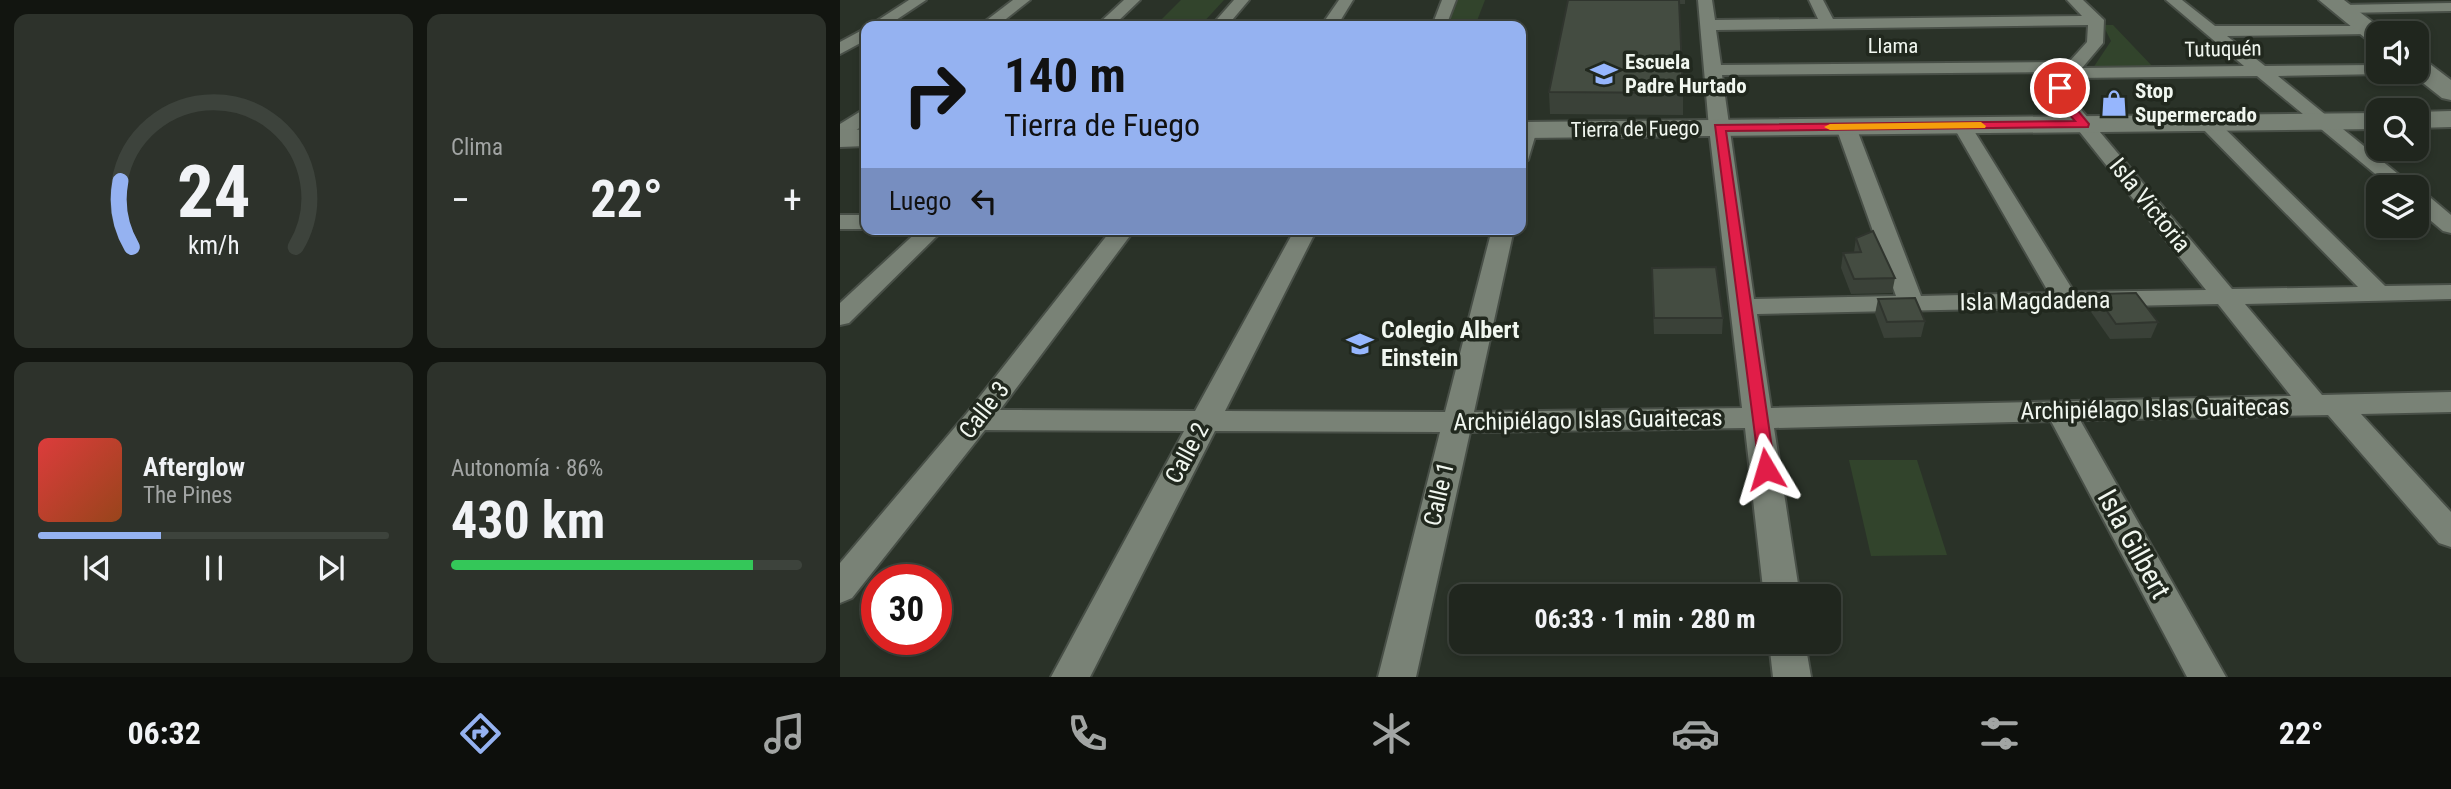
<!DOCTYPE html>
<html lang="es">
<meta charset="utf-8">
<style>
body{margin:0;font-family:"Roboto Condensed",sans-serif;background:#2d322b;color:#f1f3f6;height:100vh;display:flex;flex-direction:column;font-size:26px;white-space:nowrap}
*{box-sizing:border-box;margin:0}
p{font-size:23px;color:#a2a5a4}
.icon{flex:none;width:38px;height:38px;fill:none;stroke:currentColor;stroke-width:2;stroke-linecap:round;stroke-linejoin:round}
.map{position:relative;flex:1;overflow:hidden}
.panel{display:flex;flex-direction:column;gap:14px;padding:14px;background:#121510;width:840px}
.panel>*{flex:none}
.top-card{position:absolute;left:21px;top:21px;width:665px;height:214px;border-radius:14px;box-shadow:0 4px 10px #0003,0 0 0 2px #3d433c;background:#95b2f1;color:#111;overflow:hidden}
.tools{position:absolute;left:1526px;top:21px;display:grid;gap:14px}
.tools a{display:grid;place-items:center;width:63px;height:63px;border-radius:14px;background:#20261e;box-shadow:0 4px 10px #0003,0 0 0 2px #3d433c;font-size:35px}
.speed{position:absolute;left:21px;top:564px;display:flex;gap:14px;font-size:35px;font-weight:700;text-align:center}
.speed>*{display:grid;place-content:center;width:91px;height:91px;border-radius:50%;background:#20261e;box-shadow:0 4px 10px #0003,0 0 0 2px #3d433c;line-height:1}
.speed .limit{border:10px solid #d22;background:#fff;color:#111}
.pin{position:absolute;display:grid;place-items:center;width:60px;height:60px;color:#fff;margin:-30px;border:4px solid #fff;border-radius:50%;box-shadow:0 2px 7px #0007}
.me{position:absolute;width:77px;margin:-38px;rotate:353deg;stroke-linejoin:round;filter:drop-shadow(0 0 5px #0008)}
.turn{display:flex;align-items:center;gap:24px;height:147px;padding:0 28px;font-size:32px}
.turn .icon{width:91px;height:91px;stroke-width:2.5}
.turn b{display:block;font-size:49px;line-height:60px}
.then{display:flex;align-items:center;height:66px;padding:0 28px;background:#0003;gap:14px;font-size:26px}
.big{font-size:52px;font-weight:700;line-height:1.1}
.panel .widget{flex:1;display:flex;flex-direction:column;justify-content:center;gap:10px;min-width:0;padding:0 24px;border-radius:14px;background:#2d322b}
.panel .dial{align-items:center;gap:0}
.dial svg{height:182px;overflow:visible;fill:none;stroke:#3d433c;stroke-width:7;stroke-linecap:round;text-anchor:middle}
.dial text{fill:#f1f3f6;stroke:none}
.song{display:flex;align-items:center;gap:21px}
.cover{width:84px;height:84px;border-radius:10px;background:linear-gradient(135deg,hsl(0 70% 55%),hsl(20 70% 35%))}
.played{height:7px;border-radius:4px;background:linear-gradient(90deg,#95b2f1 35%,#3d433c 35%)}
.keys{display:flex;justify-content:space-around;direction:ltr}
.heat{display:flex;justify-content:space-between;align-items:center;font-size:38px;direction:ltr}
.charge{height:10px;border-radius:5px;background:linear-gradient(90deg,#34c759 86%,#3d433c 0)}
.panel .tiles{flex:1;display:grid;gap:14px;grid-template-columns:repeat(2,1fr)}
.trip{position:absolute;left:609px;top:584px;width:392px;height:70px;border-radius:14px;background:#20261e;box-shadow:0 4px 10px #0003,0 0 0 2px #3d433c;font-weight:700;line-height:70px;text-align:center}
.tabs{display:flex;height:112px;justify-content:space-around;align-items:center;background:#0d0f0c;color:#a2a5a4}
.tabs .icon{width:49px;height:49px}
.tabs .on{color:#95b2f1}
.tabs b{font-size:32px;color:#f1f3f6}
main{display:flex;flex:1;min-height:0}
.map>svg:first-child{display:block}
</style>
<main>
<section class="panel">
<div class="tiles">
<div class="widget dial"><svg viewBox="0 0 100 80">
<path d="M14 69A42 42 0 1 1 86 69"/>
<path d="M14 69A42 42 0 0 1 9 40" stroke="#95b2f1"/>
<text x="50" y="56" font-size="32" font-weight="700">24</text>
<text x="50" y="72" font-size="11">km/h</text>
</svg></div>
<div class="widget"><p>Clima</p>
<div class="heat"><a>−</a><b class="big">22°</b><a>+</a></div>
</div>
<div class="widget">
<div class="song"><i class="cover"></i><div><b>Afterglow</b><p>The Pines</p></div></div>
<div class="played"></div>
<div class="keys"><svg class="icon" aria-label="previous" viewBox="0 0 24 24"><path d="M18 5L8 12l10 7zM5 5v14"/></svg><svg class="icon" aria-label="pause" viewBox="0 0 24 24"><path d="M8 5v14M16 5v14"/></svg><svg class="icon" aria-label="next" viewBox="0 0 24 24"><path d="M6 5l10 7-10 7zM19 5v14"/></svg></div>
</div>
<div class="widget"><p>Autonomía · 86%</p><b class="big">430 km</b><div class="charge"></div></div>
</div>
</section>
<div class="map">
<svg width="1611" height="677" viewBox="0 0 1611 677">
<rect width="100%" height="100%" fill="#2a3228"/>
<!-- green -->
<g fill="#32442c">
<polygon points="341,0 384,0 360,26 315,26"/>
<polygon points="617,0 645,0 635,26 607,26"/>
<polygon points="1263,25 1273,25 1313,67 1253,68 1271,41"/>
<polygon points="1009,460 1077,460 1107,555 1031,556"/>
</g>
<g fill="none" stroke-linecap="round" stroke-linejoin="round">
<defs>
<g id="street">
<polygon points="69,0 86,0 47,26 29,26"/>
<polygon points="173,0 190,0 157,26 139,26"/>
<polygon points="284,0 300,0 273,26 256,26"/>
<polygon points="394,0 409,0 387,26 371,26"/>
<polygon points="499,0 513,0 497,26 481,26"/>
<polygon points="602,0 616,0 606,26 592,26"/>
<path d="M 858,0 L 872,0 L 875,20 L 978,19 L 969,0 L 983,0 L 993,19 L 1242,16 L 1227,0 L 1243,0 L 1264,20 L 1263,43 L 1242,68 L 1404,66 L 1326,0 L 1342,0 L 1375,26 L 1533,26 L 1535,29 L 1527,34 L 1387,36 L 1425,66 L 1538,65 L 1538,72 L 1545,72 L 1544,74 L 1438,76 L 1574,187 L 1551,187 L 1417,76 L 1234,78 L 1229,88 L 1233,100 L 1392,289 L 1518,287 L 1361,127 L 1359,123 L 1368,117 L 1375,119 L 1545,286 L 1611,285 L 1611,299 L 1405,304 L 1482,395 L 1611,392 L 1611,412 L 1521,414 L 1611,512 L 1611,547 L 1599,543 L 1488,415 L 1240,420 L 1386,677 L 1347,677 L 1211,421 L 934,428 L 960,597 L 924,597 L 905,428 L 630,432 L 576,677 L 538,677 L 600,432 L 375,431 L 250,677 L 211,677 L 344,431 L 145,430 L 12,598 L 0,603 L 0,563 L 127,413 L 272,229 L 295,229 L 160,410 L 355,411 L 455,229 L 477,229 L 385,411 L 605,412 L 652,229 L 674,229 L 634,412 L 902,408 L 869,128 ZM 1248,25 L 1247,42 L 1229,62 L 881,65 L 876,30 ZM 1220,72 L 1211,88 L 1215,101 L 1366,290 L 1234,292 L 1131,126 L 1122,120 L 1113,126 L 1209,293 L 1081,296 L 1016,127 L 1006,121 L 996,127 L 1056,296 L 914,299 L 882,75 ZM 1378,304 L 1451,396 L 931,408 L 917,314 Z"/>
<polygon points="1611,3 1611,11 1502,13 1495,9 1502,5"/>
<polygon points="26,28 26,40 0,54 0,42"/>
<polygon points="26,108 26,123 7,137 0,139 0,124"/>
<polygon points="687,124 697,130 688,160 681,162 681,126"/>
<polygon points="1577,192 1585,193 1611,215 1611,233 1603,231 1577,209"/>
<rect x="0" y="215" width="26" height="14"/>
<polygon points="80,229 104,229 9,323 0,325 0,303"/>
<polygon points="929,642 965,642 971,677 933,677"/>
</g>
<g id="secondary">
<polygon points="1479,0 1504,0 1547,33 1538,33 1538,44 1530,42"/>
<polygon points="1577,59 1586,61 1611,80 1611,100 1602,98 1569,72 1577,72"/>
<polygon points="1611,111 1611,127 1577,128 1577,112"/>
<polygon points="1538,113 1538,129 681,138 681,122"/>
<polygon points="0,129 26,130 26,146 0,147"/>
</g>
</defs>
<!-- street casing -->
<use href="#street" stroke="#484f47" stroke-width="4"/>
<!-- secondary casing -->
<use href="#secondary" stroke="#484f47" stroke-width="4"/>
<!-- street -->
<use href="#street" fill="#798276" fill-rule="evenodd"/>
<!-- secondary -->
<use href="#secondary" fill="#798276" fill-rule="evenodd"/>
</g>
<!-- wall -->
<g fill="#3a4138">
<polygon points="728,0 845,0 845,4 839,4 843,93 843,115 710,114 709,92"/>
<polygon points="1016,238 1055,278 1052,293 1011,294 1001,268 1003,253 1014,252"/>
<polygon points="812,283 883,318 882,334 814,334"/>
<polygon points="1255,294 1318,322 1311,338 1270,339 1249,309"/>
<polygon points="1038,299 1085,321 1081,337 1044,338 1035,314"/>
</g>
<!-- building -->
<g fill="#444c41" stroke="#30352e" stroke-width="2">
<polygon points="728,0 839,0 843,93 709,92"/>
<polygon points="1033,231 1055,278 1014,279 1003,253 1021,252 1016,238"/>
<polygon points="876,267 883,318 814,318 812,268"/>
<polygon points="1296,293 1318,322 1276,324 1255,294"/>
<polygon points="1075,298 1085,321 1047,322 1038,299"/>
</g>
<!-- route -->
<polygon fill="#e11d48" stroke="#92132f" stroke-width="2" points="1216,86 1224,86 1229,100 1249,124 1248,127 886,131 935,469 933,474 920,474 875,125 1235,121 1218,101"/>
<!-- slow -->
<polygon fill="#f59e0b" points="1141,122 1146,126 1145,128 990,130 984,127 990,124"/>
<!-- icons -->
<defs>
<symbol id="school-bare" viewBox="-9 -9 18 18"><path d="M0-5L7-2L0 1L-7-2ZM-4 1L0 2.5L4 1V4Q0 6-4 4Z" fill="#96b6fd" stroke="#21281e" stroke-width="2.5" paint-order="stroke"/></symbol>
<symbol id="shop-bare" viewBox="-9 -9 18 18"><path d="M-5-2.5h2.3a2.7 3.5 0 0 1 5.4 0H5L5.5 6h-11ZM-1.5-2.5h3a1.5 2.3 0 0 0-3 0Z" fill="#96b6fd" stroke="#21281e" stroke-width="2.5" paint-order="stroke"/></symbol>
</defs>
<g fill-rule="evenodd">
<use href="#school-bare" x="745" y="55" width="38" height="38"/>
<use href="#shop-bare" x="1255" y="84" width="38" height="38"/>
<use href="#school-bare" x="501" y="325" width="38" height="38"/>
</g>
<g text-anchor="middle" dominant-baseline="central" stroke-width="7" stroke-linejoin="round" paint-order="stroke">
<!-- far-street labels -->
<g font-size="21" fill="#f1f7f0" stroke="#21281e">
<text x="1053" y="46">Llama</text>
<text transform="translate(1383 49) rotate(-1)">Tutuquén</text>
<text transform="translate(795 129) rotate(-1)">Tierra de Fuego</text>
</g>
<!-- far-poi labels -->
<g font-size="21" font-weight="bold" fill="#f1f7f0" stroke="#21281e" text-anchor="start">
<text x="785" y="62">Escuela<tspan x="785" dy="24">Padre Hurtado</tspan></text>
<text x="1295" y="91">Stop<tspan x="1295" dy="24">Supermercado</tspan></text>
</g>
<!-- street labels -->
<g font-size="24" fill="#f1f7f0" stroke="#21281e">
<text transform="translate(1310 205) rotate(51)">Isla Victoria</text>
<text transform="translate(1195 301) rotate(-1)">Isla Magdadena</text>
<text transform="translate(1315 409) rotate(-1)">Archipiélago Islas Guaitecas</text>
<text transform="translate(144 410) rotate(-52)">Calle 3</text>
<text transform="translate(748 420) rotate(-1)">Archipiélago Islas Guaitecas</text>
<text transform="translate(347 453) rotate(-62)">Calle 2</text>
<text transform="translate(599 494) rotate(-77)">Calle 1</text>
</g>
<!-- poi labels -->
<g font-size="24" font-weight="bold" fill="#f1f7f0" stroke="#21281e" text-anchor="start">
<text x="541" y="330">Colegio Albert<tspan x="541" dy="28">Einstein</tspan></text>
</g>
<!-- near-street labels -->
<g font-size="28" fill="#f1f7f0" stroke="#21281e">
<text transform="translate(1294 544) rotate(61)">Isla Gilbert</text>
</g>
</g>
</svg>
<div class="tools">
<a><svg class="icon" aria-label="sound" viewBox="0 0 24 24"><path d="M4 9h4l5-4v14l-5-4H4zM17 9q2 3 0 6"/></svg></a>
<a><svg class="icon" aria-label="search" viewBox="0 0 24 24"><circle cx="10" cy="10" r="6"/><path d="M15 15l6 6"/></svg></a>
<a><svg class="icon" aria-label="layers" viewBox="0 0 24 24"><path d="M12 4l9 5-9 5-9-5zM3 14l9 5 9-5"/></svg></a>
</div>
<div class="speed"><div class="limit">30</div></div>
<div class="pin" style="left:1220px;top:88px;background:#d93025"><svg class="icon" aria-label="arrive" viewBox="0 0 24 24"><path d="M6 21V4h12l-3 4 3 4H6"/></svg></div>
<svg class="me" style="left:926px;top:469px" viewBox="-20 -20 40 40"><path d="M0-17L14 15 0 8-14 15z" fill="#e11d48" stroke="#fff" stroke-width="4"/></svg>
<div class="trip">06:33 · 1 min · 280 m</div>
<div class="top-card">
<div class="turn"><svg class="icon" aria-label="right" viewBox="0 0 24 24"><path d="M7 20v-9h11M14 6l5 5-5 5"/></svg><div><b>140 m</b>Tierra de Fuego</div></div>
<div class="then">Luego<svg class="icon" aria-label="left" viewBox="0 0 24 24"><path d="M17 20v-9H6M10 6l-5 5 5 5"/></svg></div>
</div>
</div>
</main>
<nav class="tabs">
<b>06:32</b>
<svg class="icon on" aria-label="directions" viewBox="0 0 24 24"><path d="M12 3l9 9-9 9-9-9zM9 14v-3h6M13 9l2 2-2 2"/></svg>
<svg class="icon" aria-label="music" viewBox="0 0 24 24"><path d="M9 18V5l10-2v13"/><circle cx="6" cy="18" r="3"/><circle cx="16" cy="16" r="3"/></svg>
<svg class="icon" aria-label="phone" viewBox="0 0 24 24"><path d="M5 4h4l2 5-3 2q2 4 5 5l2-3 5 2v4C11 20 4 13 5 4z"/></svg>
<svg class="icon" aria-label="climate" viewBox="0 0 24 24"><path d="M12 3v18M4 7l16 10M4 17L20 7"/></svg>
<svg class="icon" aria-label="car" viewBox="0 0 24 24"><path d="M5 17H2v-5l4-1 3-4h7l3 4 3 1v5h-3M9 17h6M6 11h13"/><circle cx="7" cy="17" r="2"/><circle cx="17" cy="17" r="2"/></svg>
<svg class="icon" aria-label="filters" viewBox="0 0 24 24"><path d="M4 7h16M4 17h16"/><circle cx="9" cy="7" r="2"/><circle cx="15" cy="17" r="2"/></svg>
<b>22°</b>
</nav>
